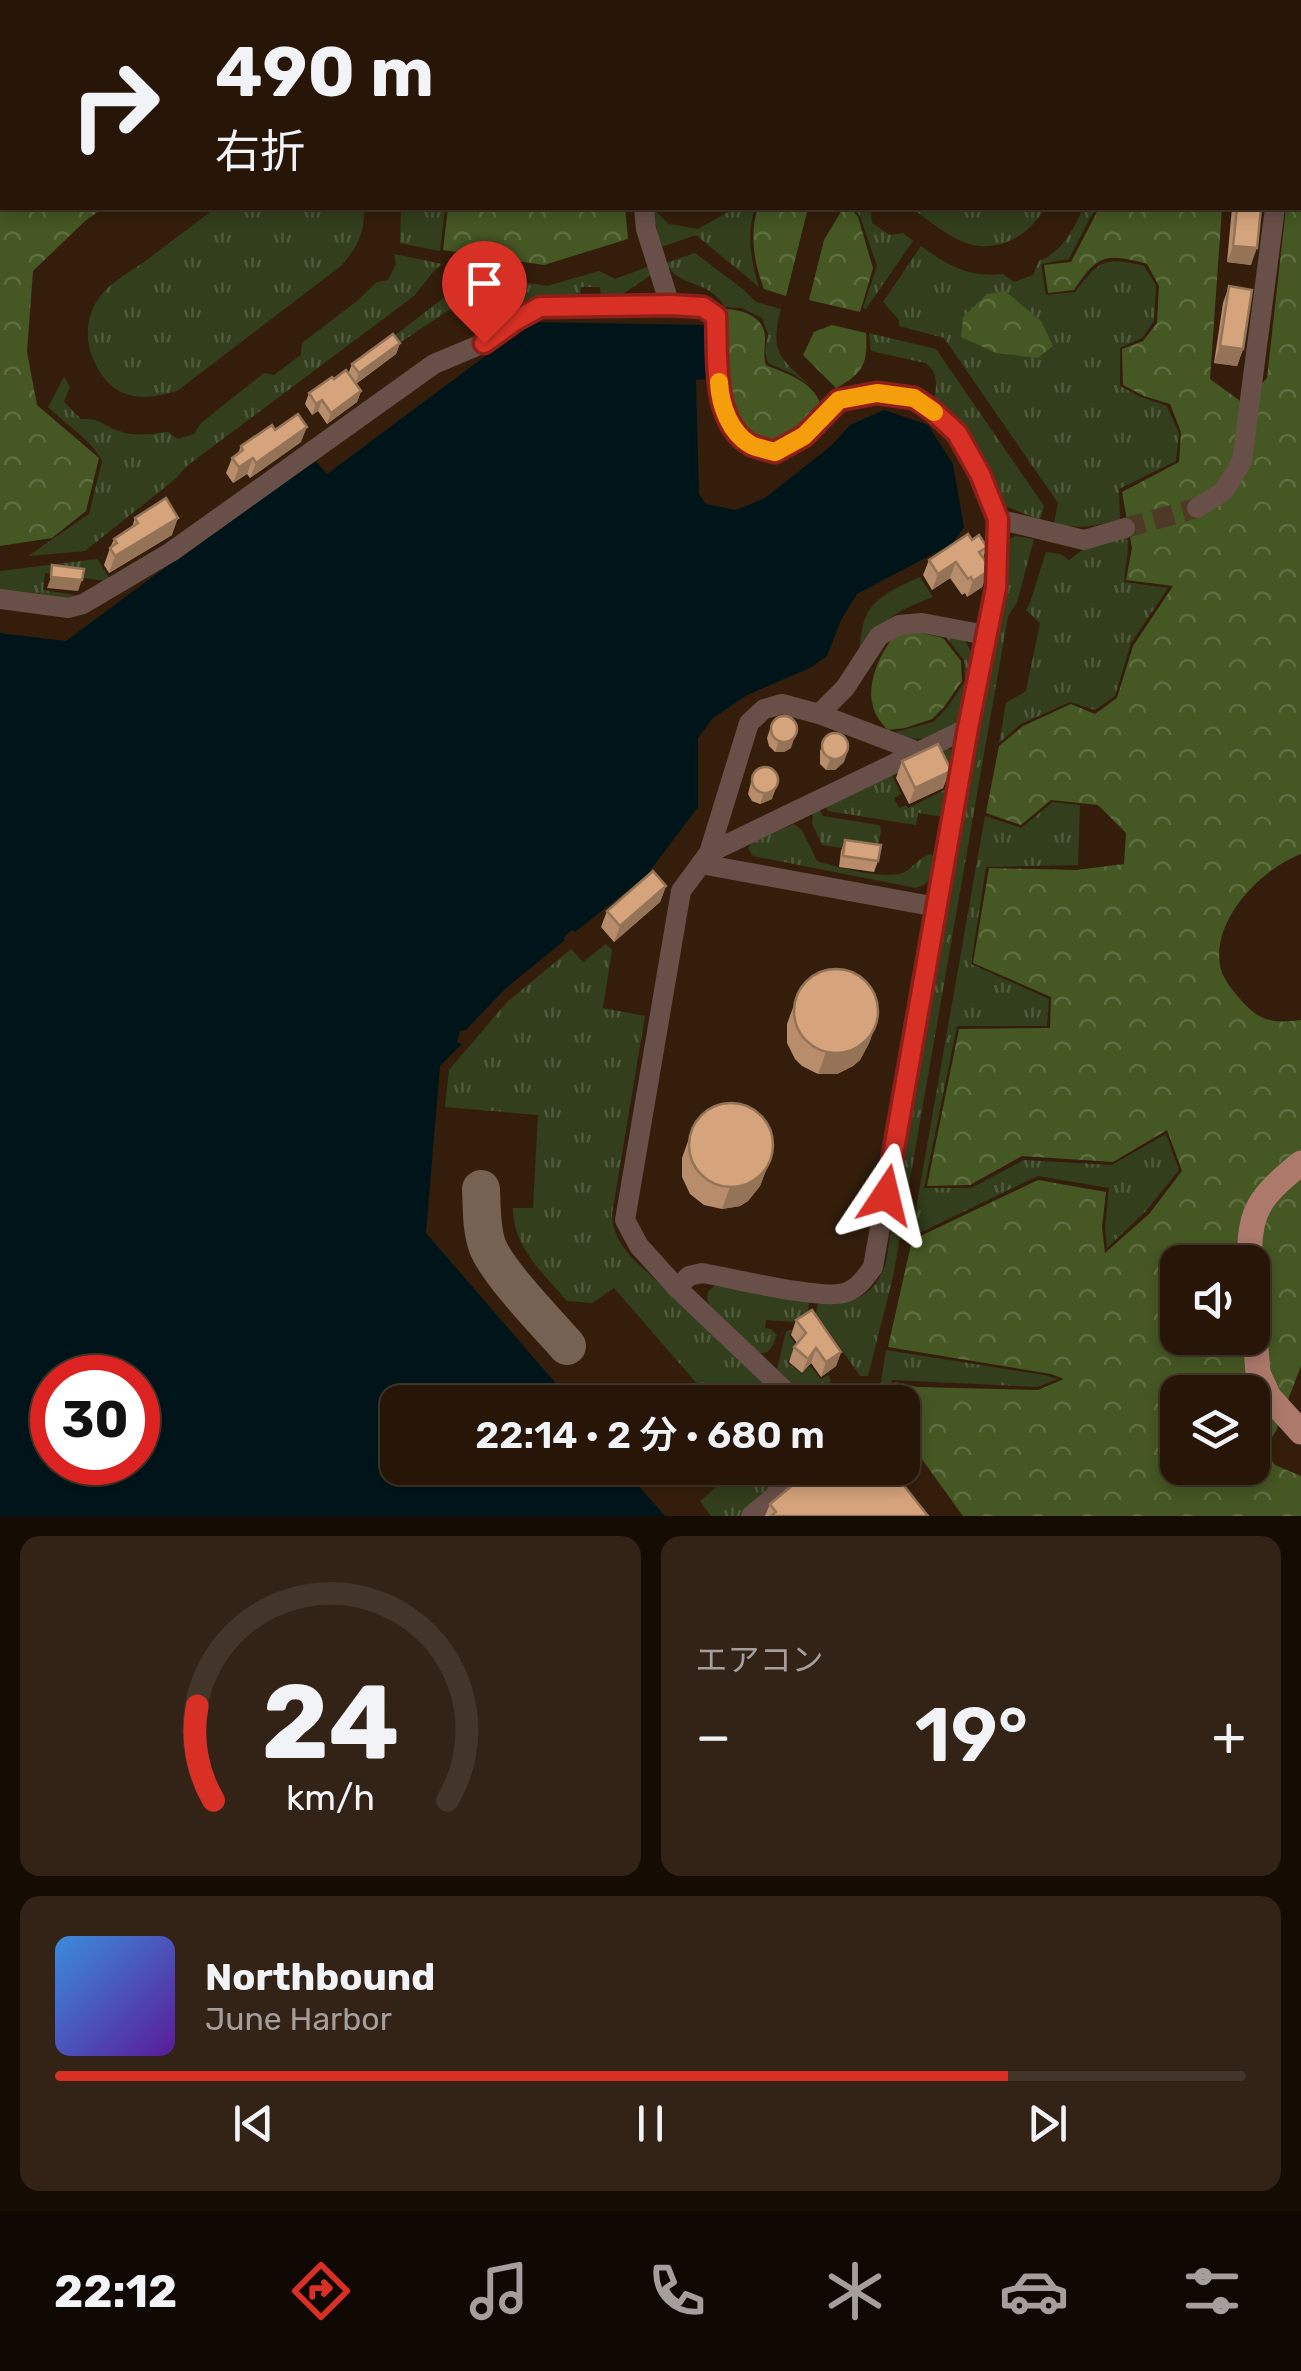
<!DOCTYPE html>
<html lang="ja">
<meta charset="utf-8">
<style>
body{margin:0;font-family:Rubik,"Noto Sans JP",sans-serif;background:#332316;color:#f1f3f6;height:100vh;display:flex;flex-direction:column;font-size:38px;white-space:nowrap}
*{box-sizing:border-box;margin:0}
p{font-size:32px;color:#a49f9c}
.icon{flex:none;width:55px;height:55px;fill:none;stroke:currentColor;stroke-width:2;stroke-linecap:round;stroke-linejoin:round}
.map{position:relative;height:1516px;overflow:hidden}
.drawer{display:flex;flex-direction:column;gap:20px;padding:20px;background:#150c04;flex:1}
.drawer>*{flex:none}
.guide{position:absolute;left:0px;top:0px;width:1302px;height:210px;box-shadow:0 5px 15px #0003,0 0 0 2px #433529;background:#271608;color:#f1f3f6;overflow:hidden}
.buttons{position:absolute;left:1160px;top:1245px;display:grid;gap:20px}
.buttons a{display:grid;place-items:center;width:110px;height:110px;border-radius:20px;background:#271608;box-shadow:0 5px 15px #0003,0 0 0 2px #433529;font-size:50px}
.speed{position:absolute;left:30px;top:1355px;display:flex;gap:20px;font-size:50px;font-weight:700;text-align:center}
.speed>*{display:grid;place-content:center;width:130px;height:130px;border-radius:50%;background:#271608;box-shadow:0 5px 15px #0003,0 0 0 2px #433529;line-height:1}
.speed .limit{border:15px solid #d22;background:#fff;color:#111}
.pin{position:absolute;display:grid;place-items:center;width:85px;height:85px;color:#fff;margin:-102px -42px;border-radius:50% 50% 50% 0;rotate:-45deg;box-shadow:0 0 10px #0007}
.pin .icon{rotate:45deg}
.me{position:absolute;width:110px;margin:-55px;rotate:10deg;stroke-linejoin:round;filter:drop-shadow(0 0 8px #0008)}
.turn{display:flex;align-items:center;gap:35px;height:210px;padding:0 50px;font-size:45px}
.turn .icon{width:130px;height:130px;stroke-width:2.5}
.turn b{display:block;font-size:70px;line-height:85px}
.big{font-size:75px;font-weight:600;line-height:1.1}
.drawer .tile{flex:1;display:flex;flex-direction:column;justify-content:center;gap:15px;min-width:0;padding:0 35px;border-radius:20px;background:#332316}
.drawer .dial{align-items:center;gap:0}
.dial svg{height:260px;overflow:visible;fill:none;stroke:#433529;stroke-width:7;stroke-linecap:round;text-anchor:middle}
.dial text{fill:#f1f3f6;stroke:none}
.song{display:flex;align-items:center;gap:30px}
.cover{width:120px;height:120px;border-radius:15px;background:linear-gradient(135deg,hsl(210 70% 55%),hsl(270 70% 35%))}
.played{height:10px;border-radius:5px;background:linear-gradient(90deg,#d93025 80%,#433529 80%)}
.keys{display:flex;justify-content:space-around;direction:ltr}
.heat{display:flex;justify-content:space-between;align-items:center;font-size:55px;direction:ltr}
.drawer .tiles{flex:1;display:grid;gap:20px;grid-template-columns:1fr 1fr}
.tile:last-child{grid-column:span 2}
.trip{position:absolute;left:380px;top:1385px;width:540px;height:100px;border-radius:20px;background:#271608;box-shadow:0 5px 15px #0003,0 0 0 2px #433529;font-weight:600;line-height:100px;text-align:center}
.tabs{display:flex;height:160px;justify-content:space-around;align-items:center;background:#100903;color:#a49f9c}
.tabs .icon{width:70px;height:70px}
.tabs .active{color:#d93025}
.tabs b{font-size:45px;color:#f1f3f6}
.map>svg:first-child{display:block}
</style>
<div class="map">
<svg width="1301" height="1516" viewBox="0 0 1301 1516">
<defs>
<pattern id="grass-tufts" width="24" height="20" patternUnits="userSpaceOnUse" patternTransform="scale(2.5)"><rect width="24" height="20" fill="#323e1c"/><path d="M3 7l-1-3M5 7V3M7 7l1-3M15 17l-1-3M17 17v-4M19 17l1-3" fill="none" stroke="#4f593c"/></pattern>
<pattern id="forest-crowns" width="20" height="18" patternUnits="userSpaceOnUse" patternTransform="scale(2.5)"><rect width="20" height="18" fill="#455723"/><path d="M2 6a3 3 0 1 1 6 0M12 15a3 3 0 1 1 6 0" fill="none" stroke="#5f6e41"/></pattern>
</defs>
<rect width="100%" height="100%" fill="#341e0b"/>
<!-- grass -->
<g fill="url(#grass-tufts)">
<path d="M 216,208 L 364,208 C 365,232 357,248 341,266 L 177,391 C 151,399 124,402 105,379 C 85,354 80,319 103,293 C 114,280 133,270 147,260 C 170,242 193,225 216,208 Z"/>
<polygon points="401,208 445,208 440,251 400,243"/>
<path d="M 652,208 L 669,224 L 698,229 L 735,208 L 755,208 C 746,233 751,262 759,287 L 696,235 L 661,247 Z"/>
<polygon points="853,208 868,208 871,210 872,223 890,235 903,233 913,241 866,309 863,308 877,266 860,216"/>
<path d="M 911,208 L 1045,208 C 1027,239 992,257 957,239 C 941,231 926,218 911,208 Z"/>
<path d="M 1083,208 L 1095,208 L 1069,259 L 1041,264 L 1046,295 L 1075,292 C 1099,260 1105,256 1144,266 L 1156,285 L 1154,321 L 1142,338 L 1120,348 L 1120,386 L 1141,397 L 1167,406 L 1179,433 L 1176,461 L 1119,489 L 1120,520 C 1096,526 1077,530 1054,523 L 1058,503 L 944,338 L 899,326 L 899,320 L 883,302 L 921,246 C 947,265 969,278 1003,274 L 1014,282 L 1033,275 L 1039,261 C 1062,252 1074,229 1083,208 Z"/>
<path d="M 695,253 L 744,290 L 756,302 L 781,309 C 770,351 778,356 809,385 L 793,374 L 768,363 L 765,352 L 768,334 L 762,318 L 742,308 L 725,307 C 705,276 682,291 666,263 Z"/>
<path d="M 394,254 L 442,264 L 433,272 L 414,296 L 188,465 L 174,480 L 85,551 L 28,556 L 89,514 L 102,461 C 90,438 67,426 48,407 L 64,377 L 70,387 L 64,402 L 81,419 C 100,418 102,425 119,431 C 135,437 152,434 168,432 L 178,439 L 194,434 L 201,423 L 264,373 L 274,375 L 301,355 L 302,343 L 357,301 L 377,282 L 388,280 L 396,264 Z"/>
<polygon points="650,266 654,273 617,298 601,299 600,287 581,287 580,299 511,314 492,288 477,298 497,325 492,328 467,298 395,346 390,339 475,274 547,286 599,271 615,279"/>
<path d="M 869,333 L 936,349 L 1044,506 L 1040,520 L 1000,504 L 991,476 L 976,447 L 934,403 C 936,387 940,373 925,363 L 871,351 Z"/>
<path d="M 1015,536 L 1034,539 L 1017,602 L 1008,616 L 893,1277 L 868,1376 L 860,1376 L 816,1313 L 818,1303 C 854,1304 874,1298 886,1262 L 997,619 L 1005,542 Z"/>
<polygon points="1127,536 1128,548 1124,582 1168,588 1131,643 1115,696 1095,710 1070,702 1021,724 999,743 1006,703 1026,691 1040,623 1026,610 1030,603 1046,552 1060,554 1069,560 1085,548"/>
<polygon points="97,559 110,579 107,581 45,573 43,590 74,595 66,599 0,594 0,571"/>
<path d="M 920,577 L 933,597 C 893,612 881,620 859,657 C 860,644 861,628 866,616 C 875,596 902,585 920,577 Z"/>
<path d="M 945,636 L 964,638 L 973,656 L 963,720 C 930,737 930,745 892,733 L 933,722 L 947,708 L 965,681 L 964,660 Z"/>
<polygon points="947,748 954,751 945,817 918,813 916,825 828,811 826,807 892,775 901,794 894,798 899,808 906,805 908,808 948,788 932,755"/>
<polygon points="1053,802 1080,805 1078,865 986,867 971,964 1049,999 1047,1026 957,1026 924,1188 971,1188 1024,1160 1112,1165 1166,1134 1179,1170 1146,1211 1107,1248 1105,1228 1109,1188 1038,1176 911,1237 985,816 1021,828"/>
<polygon points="820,810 823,816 879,825 881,830 877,853 822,845 812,823 813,813"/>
<path d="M 794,824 L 802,830 L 817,861 C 835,867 888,881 905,872 C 915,866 919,857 931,854 L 937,859 C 934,874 932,883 916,888 L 753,856 L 748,848 L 753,842 Z"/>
<path d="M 606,944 L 612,950 L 603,1008 L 645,1016 L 612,1214 C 613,1233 619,1242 631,1257 L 786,1402 L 713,1402 L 614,1288 L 592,1303 L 567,1301 C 543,1273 513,1247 513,1208 L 533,1208 L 538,1115 L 445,1107 L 449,1070 L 507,1002 L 571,949 L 583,962 Z"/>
<path d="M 716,1285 L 809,1302 L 808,1312 L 794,1322 L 766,1320 L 765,1328 L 771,1329 L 777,1335 C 773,1344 771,1355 759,1353 L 712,1309 C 705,1298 705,1292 716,1285 Z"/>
<polygon points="790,1330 794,1331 789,1335 806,1359 796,1351 787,1362 802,1374 810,1366 821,1379 828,1375 831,1381 817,1396 805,1398 777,1369 786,1332"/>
<polygon points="886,1350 1044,1375 1058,1379 1037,1387 892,1380 891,1402 878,1402"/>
<polygon points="738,1468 798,1468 743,1516 711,1516 700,1501"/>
</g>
<!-- forest -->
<g fill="url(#forest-crowns)" fill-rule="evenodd">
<polygon points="0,0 615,0 614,2 2,2 2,208 103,208 85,221 33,271 27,352 37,405 99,458 86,511 52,538 0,546"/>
<path d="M 1301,165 L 1301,854 C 1260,869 1206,925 1222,973 C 1226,982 1233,991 1240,999 C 1259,1021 1272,1024 1301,1020 L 1301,1366 L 1276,1431 L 1264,1449 L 1275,1465 L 1301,1476 L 1301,1516 L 963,1516 L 903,1433 L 902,1402 L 895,1402 L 895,1382 L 917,1387 L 1038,1390 L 1064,1379 L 1051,1374 L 888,1347 L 912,1240 L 1038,1180 L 1106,1192 L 1102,1227 L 1105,1253 L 1149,1214 L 1182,1171 L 1167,1130 L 1113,1162 L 1022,1156 L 970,1185 L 927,1186 L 959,1029 L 1050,1028 L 1051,997 L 973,963 L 989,868 L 1076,870 L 1124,864 L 1126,833 L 1098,805 L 1051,800 L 1021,825 L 986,813 L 999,746 L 1023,726 L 1071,704 L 1095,714 L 1117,698 L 1133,646 L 1173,586 L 1126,580 L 1132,548 L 1122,492 L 1179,462 L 1181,432 L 1170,404 L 1144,396 L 1123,385 L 1122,349 L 1143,341 L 1157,323 L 1159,286 L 1147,264 C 1106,253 1098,254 1074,290 L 1048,293 L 1044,265 L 1071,262 L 1099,208 L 1222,208 L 1210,379 L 1243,403 L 1267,378 L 1286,208 L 1300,208 ZM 1178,1262 L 1252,1262 L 1252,1338 L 1178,1338 ZM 1178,1392 L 1252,1392 L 1252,1468 L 1178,1468 Z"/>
<polygon points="448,208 625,208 628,239 544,265 443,250"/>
<path d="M 758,208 L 808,208 L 786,296 L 764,289 C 754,263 749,234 758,208 Z"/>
<polygon points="851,208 858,217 873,268 860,312 809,300 824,240 842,210"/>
<polygon points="1005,291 1041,321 1053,346 1038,358 996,353 961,337 963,317 987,294"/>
<path d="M 725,309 C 744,310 766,317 765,340 C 765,350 763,355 766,365 C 787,374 813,381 821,405 C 812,414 804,426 794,433 C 786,440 774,441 764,441 C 718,436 725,343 725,309 Z"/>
<path d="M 832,325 L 866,333 C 868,363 863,374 836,388 L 803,355 L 814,332 Z"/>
<path d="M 921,633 L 943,638 L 961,661 L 962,681 L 944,707 L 932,719 L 905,728 L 888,730 C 880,722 874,714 872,702 C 868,680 881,651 896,634 Z"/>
</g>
<!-- water -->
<path fill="#00151a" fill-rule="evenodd" d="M 531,322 L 705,325 L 708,379 L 696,380 L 699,494 L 706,504 L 736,510 L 765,498 L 832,445 L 850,425 L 884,410 L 928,425 L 953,464 L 964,527 L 952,544 L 857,594 L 841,620 L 827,656 L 810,668 L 747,695 L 713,718 L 698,738 L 698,807 L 646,876 L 575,932 L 572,930 L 564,937 L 565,940 L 505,989 L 466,1030 L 460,1031 L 457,1042 L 462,1044 L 440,1066 L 426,1233 L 572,1402 L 398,1402 L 398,1468 L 623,1468 L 665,1516 L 0,1516 L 0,633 L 66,641 L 313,458 L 327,474 ZM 52,1378 L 138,1378 L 138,1462 L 52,1462 Z"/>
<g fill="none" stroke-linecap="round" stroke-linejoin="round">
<!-- taxiway -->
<path stroke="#766253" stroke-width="38" d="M 481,1189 C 482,1207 481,1227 487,1245 C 496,1271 547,1323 567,1346"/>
<!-- minor-tunnel -->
<polyline stroke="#4e3927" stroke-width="20" stroke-dasharray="20 10" stroke-linecap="butt" points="1125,528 1197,508"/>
<!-- minor -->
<g stroke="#684f48" stroke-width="20">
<polyline points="1274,0 1276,2"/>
<polyline points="642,2 643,0"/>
<polyline points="1300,29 1301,30"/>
<polyline points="1300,127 1301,126"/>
<polyline points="644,208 646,229 670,305"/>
<polyline points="1197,508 1224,491 1242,461 1275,208"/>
<polyline points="997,519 1084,540 1125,528"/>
<path d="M 0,599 L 68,608 L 83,604 L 171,552 L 434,364 L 484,343 L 515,319 L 540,307 L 670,305 L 703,307 L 716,316 C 718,356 711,422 751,445 C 758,448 768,450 775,452 L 804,436 L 839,400 L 877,393 L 914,398 L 932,410 L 957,433 L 980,474 L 997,519 L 996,588 L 968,728 L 873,1267 C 865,1278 858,1289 844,1293 C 820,1300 732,1278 702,1273 L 689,1276 L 677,1288"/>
<polyline points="819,714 845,688 879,636 899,625 922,623 986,635"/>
<polyline points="709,853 968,728"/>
<polyline points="701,864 937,907"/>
<polyline points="797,1402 677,1288 639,1246 625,1220 681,891 709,853 749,723 764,709 782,704 819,714 919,752"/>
<polyline points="751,1516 808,1468"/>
</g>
<!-- major -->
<g stroke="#ac796b" stroke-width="25">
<path d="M 1250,1262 C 1247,1210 1262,1195 1301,1163"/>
<polyline points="1252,1299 1258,1373 1269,1397 1301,1432"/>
</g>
</g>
<!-- wall -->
<g fill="#b78d6b">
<polygon points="1232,208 1261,208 1251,265 1227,262"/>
<polygon points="1229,286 1243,349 1237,366 1214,363 1223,303"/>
<polygon points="484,288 509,298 505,309 494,318 480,299"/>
<polygon points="400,343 396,354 356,384 361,391 357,402 327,424 318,411 312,415 305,404 309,393 334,379 348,374 352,364"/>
<polygon points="275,430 301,442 250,478 247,474 233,483 226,473 232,458 238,453 241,446"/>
<polygon points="135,518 172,535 109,573 104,565 110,548 114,539 132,527"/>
<polygon points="972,540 987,547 983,558 988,571 982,587 967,597 965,593 962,595 950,578 932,590 923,575 929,560"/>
<polygon points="771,726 791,748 784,752 775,752 769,746 767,738"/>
<polygon points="824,740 844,762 835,770 826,770 820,764 820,751"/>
<polygon points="902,761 949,772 943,788 909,804 896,778"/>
<polygon points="753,774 772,799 760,804 752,801 748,794"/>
<polygon points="845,840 878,861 874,872 839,867 841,851"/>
<polygon points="666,886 660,902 614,942 601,927 607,911"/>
<polygon points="795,1002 877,1021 869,1043 860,1060 853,1066 837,1074 818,1074 802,1066 795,1059 787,1043 787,1024"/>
<polygon points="693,1127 772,1155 760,1186 748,1201 740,1206 722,1209 704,1205 690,1194 682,1177 682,1158"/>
<polygon points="796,1320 841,1352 836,1366 821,1377 811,1363 802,1373 789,1362 794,1347 797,1343 791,1335"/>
<polygon points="770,1504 928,1516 765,1516"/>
</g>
<!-- shaded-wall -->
<g fill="#957357">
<polygon points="1233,246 1257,248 1251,265 1227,262"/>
<polygon points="509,298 505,309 494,318 498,307"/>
<polygon points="400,343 396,354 355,384 359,373"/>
<polygon points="1220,346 1243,349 1237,366 1214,363"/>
<polygon points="361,391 357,402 327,424 331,413"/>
<polygon points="322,400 318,411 312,415 316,404"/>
<polygon points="307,427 301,442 250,478 256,463"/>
<polygon points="253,458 247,474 233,483 239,467"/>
<polygon points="178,518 172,535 109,573 115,556"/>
<polygon points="956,562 950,578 932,590 938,574"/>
<polygon points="988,571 982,587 967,597 973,581"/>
<polygon points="51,577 82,580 78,591 47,588"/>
<polygon points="795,736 791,748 784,752 775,752 779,741"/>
<polygon points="848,751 844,762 835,770 826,770 830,759"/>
<polygon points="949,772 943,788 909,804 915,788"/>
<polygon points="776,788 772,799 760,804 764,793"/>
<polygon points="666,886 660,902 614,942 620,926"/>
<polygon points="877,1021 869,1043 860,1060 853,1066 837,1074 818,1074 826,1052"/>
<polygon points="768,1164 760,1186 748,1201 740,1206 722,1209 730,1187"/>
<polygon points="816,1348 811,1363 802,1373 808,1359"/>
<polygon points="841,1352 836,1366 821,1377 826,1362"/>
</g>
<!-- building -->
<g fill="#d5a47c" stroke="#957357" stroke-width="2.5">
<polygon points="1237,208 1261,208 1257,248 1233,246"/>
<polygon points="496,279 509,298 498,307 484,288"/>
<polygon points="1229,286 1252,290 1243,349 1220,346"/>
<polygon points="393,334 400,343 359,373 352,364"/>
<polygon points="346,370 361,391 331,413 322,400 316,404 309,393 332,377 334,379"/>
<polygon points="298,414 307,427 256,463 253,458 239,467 232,458 243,450 241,446 272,425 275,430"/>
<polygon points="166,498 178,518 115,556 110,548 117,543 114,539 138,523 135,518"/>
<polygon points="968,534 972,540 979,535 987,547 979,552 988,565 988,571 973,581 971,577 968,579 956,562 938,574 929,560"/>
<polygon points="52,565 84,569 82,580 51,577"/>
<circle cx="784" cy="729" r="13"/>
<circle cx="835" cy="746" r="13"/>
<polygon points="938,744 950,768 949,772 915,788 902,761"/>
<circle cx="765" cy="780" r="13"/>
<polygon points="845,840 881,845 878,861 843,856"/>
<polygon points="653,871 666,886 620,926 607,911"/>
<circle cx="836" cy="1011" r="42"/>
<circle cx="731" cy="1145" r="42"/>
<polygon points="812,1310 841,1352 826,1362 816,1348 808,1359 794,1347 806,1333 796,1320"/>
<polygon points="813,1468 890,1468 928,1516 771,1516 776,1512 770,1504"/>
</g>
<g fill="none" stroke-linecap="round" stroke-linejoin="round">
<defs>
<path id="route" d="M 484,343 L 516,320 L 540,307 L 670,305 L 703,307 L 716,316 C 718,356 711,422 751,445 C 758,448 768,450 775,452 L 804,436 L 839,400 L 877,393 L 914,398 L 932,410 L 957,433 L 980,474 L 998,519 L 996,588 L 968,728 L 886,1195"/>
</defs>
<!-- route casing -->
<use href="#route" stroke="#8d1f18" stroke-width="25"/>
<!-- route -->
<use href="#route" stroke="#d93025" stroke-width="18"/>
<!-- slow -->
<path stroke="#f59e0b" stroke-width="18" d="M 719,382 C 720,405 730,433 751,445 C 758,448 768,450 775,452 L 804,436 L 839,400 L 877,393 L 914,398 L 934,412"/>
</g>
</svg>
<div class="buttons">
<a><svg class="icon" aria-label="sound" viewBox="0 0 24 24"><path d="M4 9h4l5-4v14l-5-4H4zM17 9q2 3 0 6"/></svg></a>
<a><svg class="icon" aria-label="layers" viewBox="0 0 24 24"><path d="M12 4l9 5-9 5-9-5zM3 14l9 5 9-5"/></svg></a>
</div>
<div class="speed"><div class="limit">30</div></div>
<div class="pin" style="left:484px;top:343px;background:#d93025"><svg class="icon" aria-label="arrive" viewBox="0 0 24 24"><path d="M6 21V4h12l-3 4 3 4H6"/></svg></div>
<svg class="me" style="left:886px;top:1195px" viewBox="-20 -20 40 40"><path d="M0-17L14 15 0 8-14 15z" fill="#d93025" stroke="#fff" stroke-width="4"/></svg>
<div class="trip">22:14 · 2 分 · 680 m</div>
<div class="guide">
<div class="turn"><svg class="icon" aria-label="right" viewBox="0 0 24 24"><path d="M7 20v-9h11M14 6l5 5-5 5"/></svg><div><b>490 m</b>右折</div></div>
</div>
</div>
<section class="drawer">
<div class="tiles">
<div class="tile dial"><svg viewBox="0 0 100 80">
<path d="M14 69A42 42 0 1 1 86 69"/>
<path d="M14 69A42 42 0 0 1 9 40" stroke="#d93025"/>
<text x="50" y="56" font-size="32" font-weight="700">24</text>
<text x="50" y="72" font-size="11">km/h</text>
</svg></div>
<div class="tile"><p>エアコン</p>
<div class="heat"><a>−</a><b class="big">19°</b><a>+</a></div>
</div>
<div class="tile">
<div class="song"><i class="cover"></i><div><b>Northbound</b><p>June Harbor</p></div></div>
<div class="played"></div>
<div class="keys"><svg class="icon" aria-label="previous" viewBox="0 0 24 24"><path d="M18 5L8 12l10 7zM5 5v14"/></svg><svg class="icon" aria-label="pause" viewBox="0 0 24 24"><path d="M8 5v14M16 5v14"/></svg><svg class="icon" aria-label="next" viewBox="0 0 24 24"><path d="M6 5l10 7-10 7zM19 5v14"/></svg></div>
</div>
</div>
</section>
<nav class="tabs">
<b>22:12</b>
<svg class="icon active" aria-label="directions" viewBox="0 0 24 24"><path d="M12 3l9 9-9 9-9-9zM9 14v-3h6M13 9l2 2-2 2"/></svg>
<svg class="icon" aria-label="music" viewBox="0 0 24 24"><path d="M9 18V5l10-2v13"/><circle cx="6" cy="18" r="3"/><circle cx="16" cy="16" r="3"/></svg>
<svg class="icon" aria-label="phone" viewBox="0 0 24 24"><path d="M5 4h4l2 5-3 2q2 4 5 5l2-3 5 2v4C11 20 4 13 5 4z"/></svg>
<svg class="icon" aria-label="climate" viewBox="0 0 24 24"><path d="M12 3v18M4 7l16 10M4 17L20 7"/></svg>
<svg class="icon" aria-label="car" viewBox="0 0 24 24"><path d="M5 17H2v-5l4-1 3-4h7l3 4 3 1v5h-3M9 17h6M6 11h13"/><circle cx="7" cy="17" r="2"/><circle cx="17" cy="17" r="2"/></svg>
<svg class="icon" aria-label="filters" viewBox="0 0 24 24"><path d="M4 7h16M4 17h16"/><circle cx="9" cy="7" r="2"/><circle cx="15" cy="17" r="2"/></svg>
</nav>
